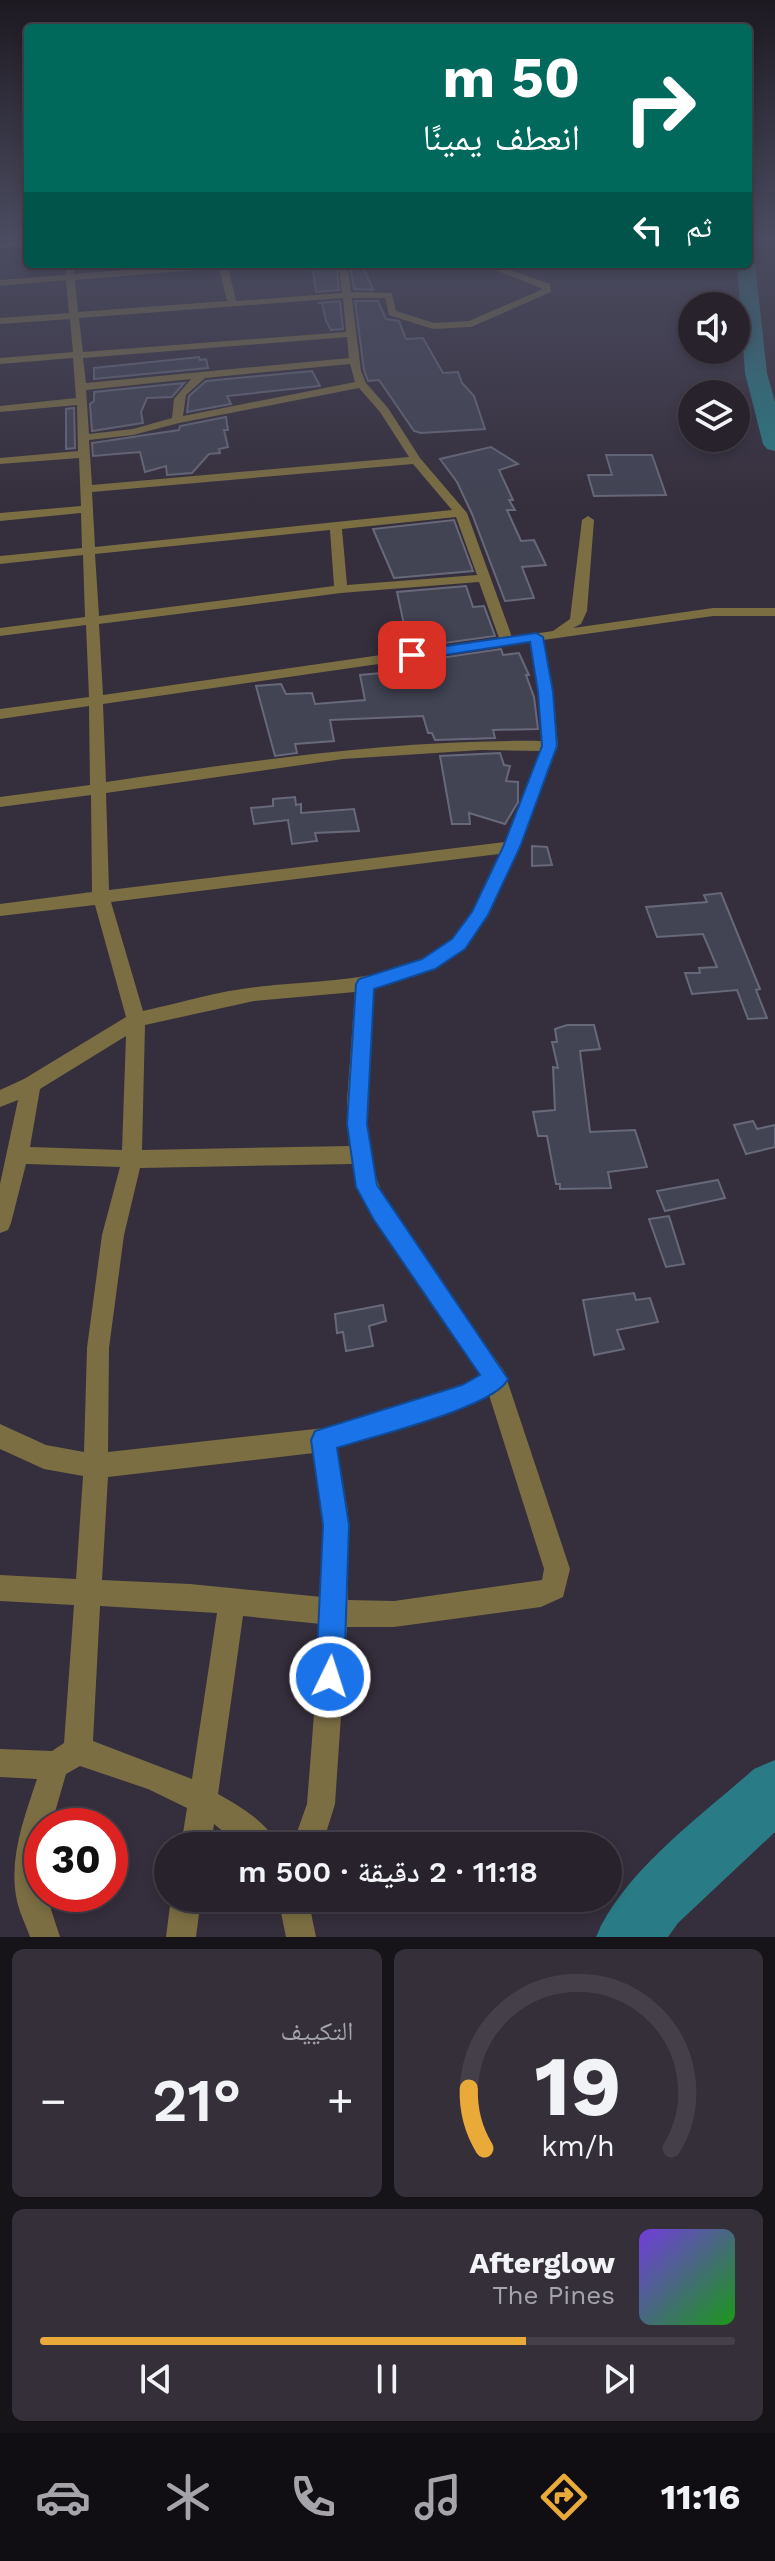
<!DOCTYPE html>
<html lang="ar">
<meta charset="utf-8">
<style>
body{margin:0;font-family:"Work Sans","Noto Naskh Arabic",sans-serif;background:#342f39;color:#f1f3f6;direction:rtl;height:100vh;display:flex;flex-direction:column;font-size:30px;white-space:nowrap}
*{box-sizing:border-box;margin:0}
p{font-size:26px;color:#a5a4aa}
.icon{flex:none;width:44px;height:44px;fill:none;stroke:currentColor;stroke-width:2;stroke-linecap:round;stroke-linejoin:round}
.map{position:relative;height:1937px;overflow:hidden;direction:ltr}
.drawer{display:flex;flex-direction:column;gap:12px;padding:12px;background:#161319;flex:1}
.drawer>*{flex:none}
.top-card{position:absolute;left:24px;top:24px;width:728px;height:244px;border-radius:8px;box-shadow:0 4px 12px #0003,0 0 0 2px #443f49;direction:rtl;background:#00695c;color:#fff;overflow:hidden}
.controls{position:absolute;left:678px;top:292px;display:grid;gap:16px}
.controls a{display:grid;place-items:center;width:72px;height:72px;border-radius:50%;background:#28222d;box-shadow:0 4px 12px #0003,0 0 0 2px #443f49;font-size:40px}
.speed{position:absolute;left:24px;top:1808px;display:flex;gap:16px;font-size:40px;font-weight:700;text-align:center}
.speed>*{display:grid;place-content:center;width:104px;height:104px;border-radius:50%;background:#28222d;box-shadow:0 4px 12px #0003,0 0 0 2px #443f49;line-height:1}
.speed .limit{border:12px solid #d22;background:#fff;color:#111}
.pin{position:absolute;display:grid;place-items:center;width:68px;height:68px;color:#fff;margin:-34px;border-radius:16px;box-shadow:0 4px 12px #0006}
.me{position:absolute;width:88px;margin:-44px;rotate:4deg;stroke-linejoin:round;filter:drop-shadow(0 0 6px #0008)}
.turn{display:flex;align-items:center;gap:28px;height:168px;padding:0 40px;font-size:36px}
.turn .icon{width:104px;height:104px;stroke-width:2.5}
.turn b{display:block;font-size:56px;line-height:68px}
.then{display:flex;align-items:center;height:76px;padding:0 40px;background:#0003;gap:16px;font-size:30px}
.big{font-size:60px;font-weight:600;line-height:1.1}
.drawer .tile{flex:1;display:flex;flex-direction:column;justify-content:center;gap:12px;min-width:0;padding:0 28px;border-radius:12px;background:#342f39}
.drawer .dial{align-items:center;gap:0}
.dial svg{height:208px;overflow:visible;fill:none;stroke:#443f49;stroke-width:7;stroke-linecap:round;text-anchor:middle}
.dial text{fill:#f1f3f6;stroke:none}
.song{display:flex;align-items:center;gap:24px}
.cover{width:96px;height:96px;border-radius:12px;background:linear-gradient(135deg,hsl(260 70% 55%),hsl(120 70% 35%))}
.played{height:8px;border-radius:4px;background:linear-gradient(90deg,#eaaa39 70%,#443f49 70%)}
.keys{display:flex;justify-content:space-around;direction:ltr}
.heat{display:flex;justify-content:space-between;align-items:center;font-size:44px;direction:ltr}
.drawer .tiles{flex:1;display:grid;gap:12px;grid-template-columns:1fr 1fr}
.tile:last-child{grid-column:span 2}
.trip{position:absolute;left:154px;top:1832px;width:468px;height:80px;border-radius:40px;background:#28222d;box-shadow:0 4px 12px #0003,0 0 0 2px #443f49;font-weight:600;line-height:80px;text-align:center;direction:rtl}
.tab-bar{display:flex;height:128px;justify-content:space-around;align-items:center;background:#100e12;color:#a5a4aa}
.tab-bar .icon{width:56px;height:56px}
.tab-bar .current{color:#eaaa39}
.tab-bar b{font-size:36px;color:#f1f3f6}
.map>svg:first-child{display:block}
</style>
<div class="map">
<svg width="775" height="1937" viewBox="0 0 775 1937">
<rect width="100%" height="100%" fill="#352e3c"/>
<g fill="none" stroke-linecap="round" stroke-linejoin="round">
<!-- river -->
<g fill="#297c85" fill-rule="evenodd">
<polygon points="748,259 755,264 767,373 775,402 775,451 767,449 763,444 745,373 737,264 748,264"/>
<path d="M 775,1760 L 775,1832 L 678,1923 L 668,1937 L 596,1937 C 622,1873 702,1815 754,1769 Z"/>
</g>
</g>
<!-- building -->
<g fill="#424353" stroke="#676879" stroke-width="2">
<polygon points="323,264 336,264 339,290 316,292 312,265"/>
<polygon points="350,264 362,264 373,290 354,289"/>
<polygon points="340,301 343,329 331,330 326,321 322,303 318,303"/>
<polygon points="355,301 378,301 386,319 399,321 406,339 423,338 443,373 458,372 462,383 474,396 485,429 421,433 414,431 379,380 368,381 364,370"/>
<polygon points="199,357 200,360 206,359 208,368 94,379 94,368"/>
<polygon points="312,371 320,386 227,396 231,404 187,412 189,396 206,381"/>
<polygon points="184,383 172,397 147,398 141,412 143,423 92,431 90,404 94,401 94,392"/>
<polygon points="74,408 75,448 66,449 66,409"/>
<polygon points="226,417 228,430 224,430 228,447 219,449 220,453 209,454 192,473 167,475 166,466 145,472 140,452 93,456 92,443 179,430 180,426"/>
<polygon points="491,447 518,464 499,470 513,500 509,500 515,510 507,510 521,541 534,540 546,565 522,567 534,598 505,601 472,514 457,482 440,459"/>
<polygon points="606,455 652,455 666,495 594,496 588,475 612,475"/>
<polygon points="454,520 473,571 394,578 373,529"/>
<polygon points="466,586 473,607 484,606 495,636 409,648 397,592"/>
<polygon points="501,649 503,655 519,653 529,675 526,675 534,697 538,729 493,730 495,738 435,740 432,733 428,733 423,716 330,720 334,741 295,744 297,753 275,756 256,686 281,684 286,694 312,693 315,704 365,700 360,675 415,670 413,662"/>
<polygon points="500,753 504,765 510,766 506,781 518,782 518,802 505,824 469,813 470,824 452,824 440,756"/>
<polygon points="295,797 296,805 301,804 301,813 354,809 359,831 315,833 317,841 292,844 288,820 254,824 251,808 273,806 273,799"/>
<polygon points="532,846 547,847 552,865 532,866"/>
<polygon points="721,893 760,989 756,990 767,1018 748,1019 737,990 692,994 685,973 700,973 699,968 717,967 703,934 657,937 646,907 707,902 704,895"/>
<polygon points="567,1025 594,1025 600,1049 580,1051 590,1132 635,1130 647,1167 608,1172 611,1188 560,1189 560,1184 556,1184 547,1136 538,1136 533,1112 555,1110 553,1067 558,1068 552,1042 557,1042 555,1029"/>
<polygon points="753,1121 757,1129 775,1125 775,1147 746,1154 734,1125"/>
<polygon points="718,1180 725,1198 665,1211 657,1191"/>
<polygon points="669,1216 684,1264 666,1267 649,1219"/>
<polygon points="634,1293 636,1300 650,1298 658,1322 617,1330 624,1349 594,1355 583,1300"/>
<polygon points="383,1305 386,1321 369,1326 373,1346 346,1351 343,1332 337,1333 335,1314"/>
</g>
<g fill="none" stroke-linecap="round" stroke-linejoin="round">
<!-- minor -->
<g fill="#7b6e43" fill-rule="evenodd">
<polygon points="28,240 28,246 0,248 0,242"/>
<path d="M 65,264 L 73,264 L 74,274 L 203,264 L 240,264 L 228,267 L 236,301 L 342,293 L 339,264 L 347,264 L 351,292 L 392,293 L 396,311 L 434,323 L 469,321 L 543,289 L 480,264 L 493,264 L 550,284 L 551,292 L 471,327 L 433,329 L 389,315 L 385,298 L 352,298 L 361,371 L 366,383 L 388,408 L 420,458 L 467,513 L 512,637 L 553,631 L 570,619 L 582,520 L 588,516 L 594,520 L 587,611 L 581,624 L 573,628 L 713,608 L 775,608 L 775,616 L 713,616 L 543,640 L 553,692 L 558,746 L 519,847 L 489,915 L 464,949 L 434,969 L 374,988 C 369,1061 354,1139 388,1206 L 504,1371 L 570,1569 L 563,1597 L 541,1607 L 394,1627 L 347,1627 L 335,1804 L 322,1846 L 292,1846 L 307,1804 L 321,1624 L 243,1616 L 218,1794 C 239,1806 268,1822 278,1846 L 241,1846 L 214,1824 L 211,1846 L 181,1846 L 187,1808 L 148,1789 L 80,1766 L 66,1774 L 51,1826 L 42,1826 L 42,1894 L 46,1894 L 60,1937 L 30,1937 C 26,1925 20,1914 17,1901 C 8,1860 24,1818 37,1779 L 0,1777 L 0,1749 L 52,1751 L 64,1743 L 74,1605 L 0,1601 L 0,1575 L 76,1579 L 83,1476 L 44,1469 L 0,1449 L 0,1424 L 46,1445 L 84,1452 L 87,1348 L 102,1235 L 120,1167 L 26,1164 L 11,1223 L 8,1230 L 0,1233 L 0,1184 L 18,1100 L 0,1107 L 0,1090 L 24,1079 L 126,1017 L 95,905 L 0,916 L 0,904 L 92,892 L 91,795 L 0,807 L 0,797 L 90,785 L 89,706 L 0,719 L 0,709 L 89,697 L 86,625 L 0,636 L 0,628 L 85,617 L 83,555 L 0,564 L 0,556 L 82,548 L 81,513 L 0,521 L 0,513 L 81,506 L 79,458 L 0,464 L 0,458 L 78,451 L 77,405 L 0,412 L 0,406 L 76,398 L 73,358 L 0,364 L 0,358 L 73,352 L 70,319 L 0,324 L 0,318 L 69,313 L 66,280 L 0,286 L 0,280 L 66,275 ZM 219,268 L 227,301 L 78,312 L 75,280 ZM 343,298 L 346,332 L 83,352 L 79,318 ZM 347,337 L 349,358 L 86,383 L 83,358 ZM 350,364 L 355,382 L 183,416 L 186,395 L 205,378 ZM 191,379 L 174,399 L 172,418 L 133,429 L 89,434 L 86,390 ZM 359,388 L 380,412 L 409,457 L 92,485 L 89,440 L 133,435 L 179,423 ZM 413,464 L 452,510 L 95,547 L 92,492 ZM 456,517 L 477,575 L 347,585 L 342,529 ZM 330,530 L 334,586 L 99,616 L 95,554 ZM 479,582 L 499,638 L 103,695 L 99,624 L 341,593 ZM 530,642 L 539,692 L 542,741 C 395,739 251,761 106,782 L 103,704 ZM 481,750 L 541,751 L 505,842 L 109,890 L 106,793 L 343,759 ZM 499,854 C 486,883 475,918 451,940 C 402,984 319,979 257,987 C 219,991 180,1003 143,1011 L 111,902 ZM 355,992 L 347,1102 L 349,1146 L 142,1150 L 145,1025 L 254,1001 ZM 126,1036 L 122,1150 L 30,1147 L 40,1089 ZM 352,1164 L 358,1189 L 374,1220 L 480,1375 L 462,1385 L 324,1428 L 108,1452 L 109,1348 L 124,1235 L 140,1168 ZM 489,1395 L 544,1569 L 542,1580 L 394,1601 L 348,1600 L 348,1512 L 337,1448 L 467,1407 ZM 314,1453 L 322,1512 L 322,1597 L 190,1584 L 102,1580 L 108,1477 ZM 100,1606 L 217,1613 L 192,1779 L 93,1741 Z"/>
<polygon points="171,1898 201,1898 196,1937 166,1937"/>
<polygon points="278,1898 308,1898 316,1937 286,1937"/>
</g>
</g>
<!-- sky -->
<linearGradient id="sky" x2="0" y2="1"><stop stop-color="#1d1921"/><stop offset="0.47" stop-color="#4b4c61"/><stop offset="1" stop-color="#4b4c61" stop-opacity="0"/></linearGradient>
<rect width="775" height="507" fill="url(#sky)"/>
<!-- route -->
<path fill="#1a73e8" stroke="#114b97" stroke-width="2" d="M 536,633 L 543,637 L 553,692 L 557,746 L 520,847 L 488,915 L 465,949 L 435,969 L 374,989 L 367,1124 L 377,1185 L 508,1379 C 496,1407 370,1437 337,1448 L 349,1525 L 344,1677 L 340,1686 L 330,1690 L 320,1686 L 316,1677 L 323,1525 L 311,1440 L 315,1431 L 462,1385 L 480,1375 L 374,1220 L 356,1187 L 347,1124 L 356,984 L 359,979 L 422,959 L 452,939 L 472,912 L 503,847 L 542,746 L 538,692 L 530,642 L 412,660 L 405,655 L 412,651 Z"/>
</svg>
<div class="controls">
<a><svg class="icon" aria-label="sound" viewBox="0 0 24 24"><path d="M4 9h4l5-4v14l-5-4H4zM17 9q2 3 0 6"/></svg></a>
<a><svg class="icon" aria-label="layers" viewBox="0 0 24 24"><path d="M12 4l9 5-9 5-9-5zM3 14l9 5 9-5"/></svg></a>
</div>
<div class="speed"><div class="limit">30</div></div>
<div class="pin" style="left:412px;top:655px;background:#d93025"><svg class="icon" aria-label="arrive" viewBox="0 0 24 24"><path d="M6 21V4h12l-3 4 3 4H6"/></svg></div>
<svg class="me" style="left:330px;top:1677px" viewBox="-20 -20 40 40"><circle r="17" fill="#1a73e8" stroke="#fff" stroke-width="3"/><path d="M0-11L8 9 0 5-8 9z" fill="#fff"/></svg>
<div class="trip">11:18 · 2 دقيقة · 500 m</div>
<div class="top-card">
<div class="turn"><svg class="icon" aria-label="right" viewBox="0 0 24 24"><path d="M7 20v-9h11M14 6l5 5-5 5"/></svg><div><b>50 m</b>انعطف يمينًا</div></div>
<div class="then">ثم<svg class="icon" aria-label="left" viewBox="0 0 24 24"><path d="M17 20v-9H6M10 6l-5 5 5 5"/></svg></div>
</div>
</div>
<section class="drawer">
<div class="tiles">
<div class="tile dial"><svg viewBox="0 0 100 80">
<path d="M14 69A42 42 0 1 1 86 69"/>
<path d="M14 69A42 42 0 0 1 8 46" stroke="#eaaa39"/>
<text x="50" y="56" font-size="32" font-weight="700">19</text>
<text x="50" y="72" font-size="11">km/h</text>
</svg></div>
<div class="tile"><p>التكييف</p>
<div class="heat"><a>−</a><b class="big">21°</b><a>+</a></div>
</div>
<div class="tile">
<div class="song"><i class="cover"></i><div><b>Afterglow</b><p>The Pines</p></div></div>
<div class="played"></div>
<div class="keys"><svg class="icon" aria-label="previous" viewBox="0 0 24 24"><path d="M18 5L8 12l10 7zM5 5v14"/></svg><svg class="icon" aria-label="pause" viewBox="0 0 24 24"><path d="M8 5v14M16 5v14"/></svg><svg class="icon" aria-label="next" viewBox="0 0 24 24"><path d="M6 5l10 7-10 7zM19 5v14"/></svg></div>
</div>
</div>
</section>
<nav class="tab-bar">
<b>11:16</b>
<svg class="icon current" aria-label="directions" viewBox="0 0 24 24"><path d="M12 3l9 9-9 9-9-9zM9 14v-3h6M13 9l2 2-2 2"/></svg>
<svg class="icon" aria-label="music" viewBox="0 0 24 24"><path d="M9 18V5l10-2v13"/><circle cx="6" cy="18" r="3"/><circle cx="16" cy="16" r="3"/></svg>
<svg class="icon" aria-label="phone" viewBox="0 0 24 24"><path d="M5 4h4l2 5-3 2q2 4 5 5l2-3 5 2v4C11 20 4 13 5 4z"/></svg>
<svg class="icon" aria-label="climate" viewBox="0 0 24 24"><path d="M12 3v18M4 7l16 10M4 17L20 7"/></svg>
<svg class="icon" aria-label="car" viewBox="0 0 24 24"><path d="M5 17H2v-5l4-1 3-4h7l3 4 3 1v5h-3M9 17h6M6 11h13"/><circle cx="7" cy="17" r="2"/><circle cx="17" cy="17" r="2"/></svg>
</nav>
